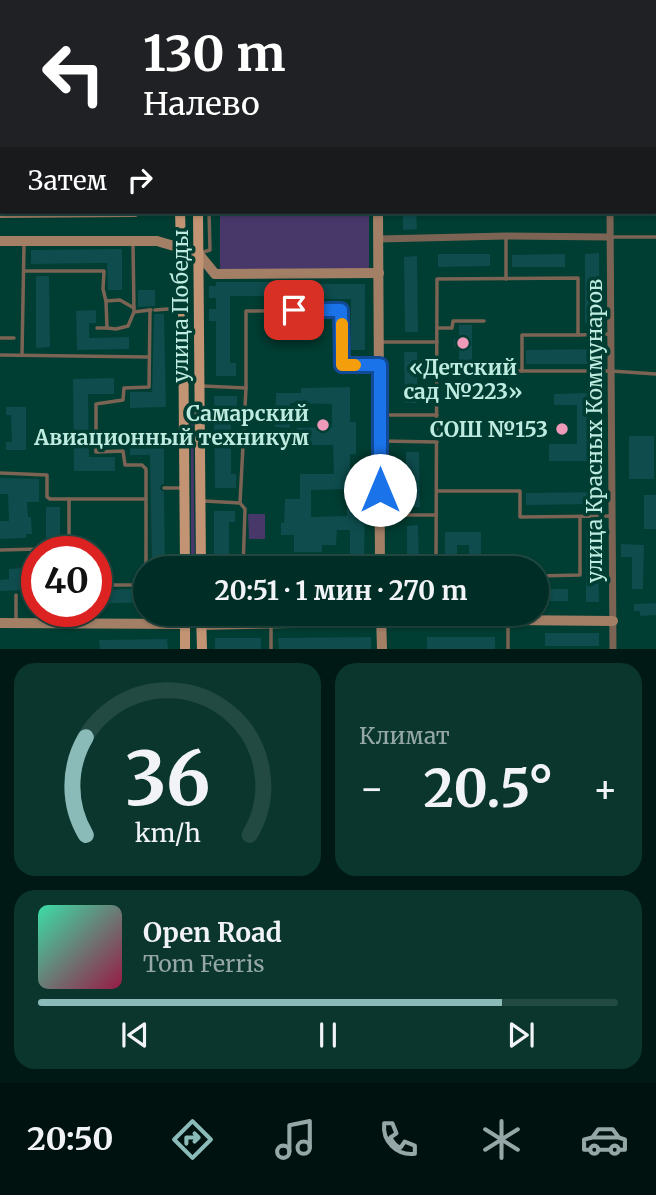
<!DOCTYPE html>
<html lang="ru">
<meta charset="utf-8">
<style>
body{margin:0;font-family:Merriweather,serif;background:#0a362e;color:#f1f3f6;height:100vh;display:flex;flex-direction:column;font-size:26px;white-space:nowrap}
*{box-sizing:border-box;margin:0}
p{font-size:23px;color:#95a8a7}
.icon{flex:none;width:38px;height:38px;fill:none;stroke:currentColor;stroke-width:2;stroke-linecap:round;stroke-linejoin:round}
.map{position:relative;height:649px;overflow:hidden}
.panel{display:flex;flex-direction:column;gap:14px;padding:14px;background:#001915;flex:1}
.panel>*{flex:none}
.banner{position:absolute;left:0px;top:0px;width:656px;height:214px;box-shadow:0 2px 5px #0004,0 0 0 2px #224a43;background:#202124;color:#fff;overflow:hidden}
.speed{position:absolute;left:21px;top:536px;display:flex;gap:14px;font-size:35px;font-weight:700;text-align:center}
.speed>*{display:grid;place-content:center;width:91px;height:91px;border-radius:50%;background:#002e26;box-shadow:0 2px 5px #0004,0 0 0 2px #224a43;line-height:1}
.speed .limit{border:10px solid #d22;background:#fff;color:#111}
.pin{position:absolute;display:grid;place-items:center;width:60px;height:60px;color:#fff;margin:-30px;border-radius:14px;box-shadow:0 4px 10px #0006}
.me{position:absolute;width:77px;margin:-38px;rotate:0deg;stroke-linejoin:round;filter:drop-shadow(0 0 5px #0008)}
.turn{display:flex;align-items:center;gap:24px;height:147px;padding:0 28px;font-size:32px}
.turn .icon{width:91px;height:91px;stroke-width:2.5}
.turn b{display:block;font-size:49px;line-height:60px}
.then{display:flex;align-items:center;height:66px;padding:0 28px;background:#0003;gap:14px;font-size:26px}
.big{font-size:52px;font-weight:700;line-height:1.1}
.panel .widget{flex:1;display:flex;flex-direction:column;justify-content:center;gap:10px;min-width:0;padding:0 24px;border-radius:21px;background:#0a362e}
.panel .dial{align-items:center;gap:0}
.dial svg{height:182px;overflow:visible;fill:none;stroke:#224a43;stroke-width:7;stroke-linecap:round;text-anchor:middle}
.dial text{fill:#f1f3f6;stroke:none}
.song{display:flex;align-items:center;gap:21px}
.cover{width:84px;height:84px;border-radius:10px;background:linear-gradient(135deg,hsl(160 70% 55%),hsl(340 70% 35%))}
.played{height:7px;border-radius:4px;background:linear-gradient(90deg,#8bbbb9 80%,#224a43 80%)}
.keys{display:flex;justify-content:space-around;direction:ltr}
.heat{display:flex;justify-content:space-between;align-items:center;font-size:38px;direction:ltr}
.panel .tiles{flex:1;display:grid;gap:14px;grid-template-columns:1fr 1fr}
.widget:last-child{grid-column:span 2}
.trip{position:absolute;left:133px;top:556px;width:416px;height:70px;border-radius:35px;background:#002e26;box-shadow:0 2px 5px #0004,0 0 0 2px #224a43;font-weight:700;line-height:70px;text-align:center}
.tab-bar{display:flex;height:112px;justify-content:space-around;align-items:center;background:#00120f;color:#95a8a7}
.tab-bar .icon{width:49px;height:49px}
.tab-bar .selected{color:#8bbbb9}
.tab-bar b{font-size:32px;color:#f1f3f6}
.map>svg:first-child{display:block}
</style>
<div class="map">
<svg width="656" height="649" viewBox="0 0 656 649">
<rect width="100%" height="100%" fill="#003d32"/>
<!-- green -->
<g fill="#48386a">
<polygon points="220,212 369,212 369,270 220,271"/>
<polygon points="191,418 193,418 195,569 191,569"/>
<polygon points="248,514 265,514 265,539 249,539"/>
</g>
<!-- building -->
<g fill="#0e4c4d">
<polygon points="416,212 417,229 403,230 403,213"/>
<polygon points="122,249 122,290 108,290 107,263 31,264 31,250"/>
<polygon points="599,253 600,322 585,323 585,254"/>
<polygon points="438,254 490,254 490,266 438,267"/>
<polygon points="565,254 565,267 512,267 512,255"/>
<polygon points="417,256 418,332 405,332 404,257"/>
<polygon points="36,276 49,276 50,347 36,348"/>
<polygon points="216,282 280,282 280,296 230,296 230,363 236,363 236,376 216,376 216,321 209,321 209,309 216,309 216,298 209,298 209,286 216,286"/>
<polygon points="300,284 365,284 365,350 346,350 346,337 351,337 351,299 300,299"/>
<polygon points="138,290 155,290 155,306 138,307"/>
<polygon points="96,310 96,323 89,323 89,338 129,337 129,349 77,350 76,311"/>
<polygon points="154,314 164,314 166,407 130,408 130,392 152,392"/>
<polygon points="459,325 472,325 472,363 459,363 459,347 454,347 454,339 459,339"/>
<polygon points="600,349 600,364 526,364 526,350"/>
<polygon points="404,352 417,352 417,403 405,403"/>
<polygon points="114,378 114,394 88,394 89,457 115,457 115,471 74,471 73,379"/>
<polygon points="350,387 350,422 356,422 356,454 350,454 350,489 311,490 311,517 347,516 347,499 365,499 364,566 350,566 350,530 337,530 336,545 322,545 322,552 294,552 294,535 281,535 281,523 284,523 285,499 300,499 300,474 334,474 333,445 297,445 297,428 332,427 332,404 290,403 290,428 275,427 276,393 301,393 301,388"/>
<polygon points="588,393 589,461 549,461 549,444 577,444 577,405 554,405 554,394"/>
<polygon points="214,396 237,396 237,408 231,408 231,474 236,474 236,488 215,488"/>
<polygon points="6,407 26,407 26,450 6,450 6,442 12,442 11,415 6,415"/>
<rect x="629" y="436" width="25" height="43"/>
<polygon points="164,440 164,484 161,485 160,489 164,492 165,569 152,569 150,455 130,455 130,441"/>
<polygon points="406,452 419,452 420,507 406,507"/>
<polygon points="0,478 39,479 39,502 27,502 28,517 31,517 32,534 26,534 26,538 0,539 0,521 9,521 8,494 0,494"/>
<polygon points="597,492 597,504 526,505 526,493"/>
<rect x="644" y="495" width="12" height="34"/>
<polygon points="46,507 60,507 60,543 46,542"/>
<polygon points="214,511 235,511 235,522 229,522 229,569 214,569"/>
<polygon points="418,525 419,569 407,569 407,526"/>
<polygon points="445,532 481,532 481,556 469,556 469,545 457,545 457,556 445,556"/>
<polygon points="586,532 598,532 599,602 586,602"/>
<polygon points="621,544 644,545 643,589 632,589 632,557 621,557"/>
<polygon points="23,568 24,590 0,591 0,580 9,579 9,569"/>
<polygon points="126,589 145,589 145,602 96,604 96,591"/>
<rect x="537" y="589" width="31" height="12"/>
<polygon points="656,603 656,615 640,616 640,611 634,611 634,604"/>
<rect x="545" y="633" width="54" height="13"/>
<polygon points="371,637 371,649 279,649 278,638"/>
<rect x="427" y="637" width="68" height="12"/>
<rect x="215" y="638" width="46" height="11"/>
<polygon points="167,639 168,649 100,649 99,640"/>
</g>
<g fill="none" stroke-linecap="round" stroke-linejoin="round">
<!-- lane -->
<g stroke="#7b6454" stroke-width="3.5">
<polyline points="427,0 427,2"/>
<polyline points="45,2 45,0"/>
<polyline points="570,2 570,0"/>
<polyline points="612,237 656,237"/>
<polyline points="133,243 134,312 150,310"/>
<polyline points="200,253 210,250 209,212"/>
<polyline points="24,271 104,271 103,289 106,301"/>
<polyline points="506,279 506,236"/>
<polyline points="134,308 120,300 106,301 107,328 116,329 128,326 134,312"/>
<polyline points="155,310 181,308"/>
<polyline points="97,328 107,328"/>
<polyline points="437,328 452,328 453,321 484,321"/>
<polyline points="0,338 14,338"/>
<polyline points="380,342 437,342"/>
<polyline points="0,355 148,357"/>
<polyline points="22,355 24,244"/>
<polyline points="437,371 611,371 656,374"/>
<polyline points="522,371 522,335 578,335"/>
<polyline points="203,386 246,388"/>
<polyline points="380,415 437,415"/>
<polyline points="380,441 437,442"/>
<polyline points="0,473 47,475 47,497 50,499 69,499 69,551"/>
<polyline points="164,488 181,488"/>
<polyline points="437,491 520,491 520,517 612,516"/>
<polyline points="69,499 146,499"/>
<polyline points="204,501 240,503"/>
<polyline points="382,515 436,515"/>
<polyline points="0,550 39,549 43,549 43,551"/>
<polyline points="146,569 146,469 142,465 125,465 123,451 96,452 96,404 123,400 124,388 149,387 150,310 151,310"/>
<polyline points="243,569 245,509 240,503 246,388 246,311 341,310 342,365 378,365"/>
<polyline points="436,569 437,279 578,278 578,335 610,334"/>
<polyline points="537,576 580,575 580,517"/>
<polyline points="96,585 145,585"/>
<polyline points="16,621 16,595"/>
<polyline points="42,621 42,611"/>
<polyline points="271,625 271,649"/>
<polyline points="508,649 508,614"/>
</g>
<!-- street -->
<g stroke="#7b6454" stroke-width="7">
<polyline points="610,2 610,0"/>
<polyline points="0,33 2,33"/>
<polyline points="654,63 656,65"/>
<polyline points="610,212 613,649"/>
<polyline points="379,239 506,236 610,237"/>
</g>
<!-- secondary -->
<g stroke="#a37f66" stroke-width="10">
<polyline points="375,0 375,2"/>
<polyline points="378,212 380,569"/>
<polyline points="0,213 135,212"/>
<polyline points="0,241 157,241 198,253 215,274 379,273"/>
<polyline points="381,615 382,649"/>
<polyline points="0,623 185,624"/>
<polyline points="201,625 291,623 381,619 613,621"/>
</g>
<!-- primary -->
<g stroke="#c29473" stroke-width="10">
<polyline points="175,2 175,0"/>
<polyline points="204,2 204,0"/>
<polyline points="180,212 183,308 185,569"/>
<polyline points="198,212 201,569"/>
<polyline points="185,614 185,649"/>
<polyline points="201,614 202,649"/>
</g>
</g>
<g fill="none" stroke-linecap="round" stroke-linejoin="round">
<defs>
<polyline id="route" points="294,310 341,310 342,365 380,365 380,490"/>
</defs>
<!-- route casing -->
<use href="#route" stroke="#114b97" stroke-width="18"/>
<!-- route -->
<use href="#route" stroke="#1a73e8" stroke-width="12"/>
<!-- slow -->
<polyline stroke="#f59e0b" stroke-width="12" points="342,324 342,365 355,365"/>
</g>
<!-- markers -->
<g fill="#ef9ab8" stroke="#003d32" stroke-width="2.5">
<circle cx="463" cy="343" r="7"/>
<circle cx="323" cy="425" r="7"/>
<circle cx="562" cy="429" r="7"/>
</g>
<g text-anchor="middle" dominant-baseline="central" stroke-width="7" stroke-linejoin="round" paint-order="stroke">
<!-- street labels -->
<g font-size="21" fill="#bfece0" stroke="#003d32">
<text transform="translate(180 306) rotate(-90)">улица Победы</text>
<text transform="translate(594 431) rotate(-90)">улица Красных Коммунаров</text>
</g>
<!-- poi labels -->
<g font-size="21" font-weight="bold" fill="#bfece0" stroke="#003d32" text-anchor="end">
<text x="463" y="367" text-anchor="middle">«Детский<tspan x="463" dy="24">сад №223»</tspan></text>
<text x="309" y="413">Самарский<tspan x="309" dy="24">Авиационный техникум</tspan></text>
<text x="548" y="429">СОШ №153</text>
</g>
</g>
</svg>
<div class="speed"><div class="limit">40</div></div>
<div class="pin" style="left:294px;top:310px;background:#d93025"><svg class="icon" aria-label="arrive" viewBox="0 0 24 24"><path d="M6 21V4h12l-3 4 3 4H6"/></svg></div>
<svg class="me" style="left:380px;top:490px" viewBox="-20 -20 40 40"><circle r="19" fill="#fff"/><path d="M0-13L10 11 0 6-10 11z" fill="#1a73e8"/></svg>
<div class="trip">20:51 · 1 мин · 270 m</div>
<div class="banner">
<div class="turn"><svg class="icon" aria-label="left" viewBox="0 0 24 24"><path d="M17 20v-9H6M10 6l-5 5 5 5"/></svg><div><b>130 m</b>Налево</div></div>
<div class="then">Затем<svg class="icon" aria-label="right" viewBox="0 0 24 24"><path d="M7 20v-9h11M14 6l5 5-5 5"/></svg></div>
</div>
</div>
<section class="panel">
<div class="tiles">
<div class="widget dial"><svg viewBox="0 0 100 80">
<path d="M14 69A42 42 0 1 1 86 69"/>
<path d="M14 69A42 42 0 0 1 14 26" stroke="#8bbbb9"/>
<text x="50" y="56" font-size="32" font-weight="700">36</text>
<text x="50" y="72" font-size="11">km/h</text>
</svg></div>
<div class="widget"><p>Климат</p>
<div class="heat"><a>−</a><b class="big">20.5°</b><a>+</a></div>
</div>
<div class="widget">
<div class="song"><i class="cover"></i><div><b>Open Road</b><p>Tom Ferris</p></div></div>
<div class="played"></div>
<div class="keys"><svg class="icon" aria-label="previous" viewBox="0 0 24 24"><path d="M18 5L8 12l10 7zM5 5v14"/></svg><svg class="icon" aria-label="pause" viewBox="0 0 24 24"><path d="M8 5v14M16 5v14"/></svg><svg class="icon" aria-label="next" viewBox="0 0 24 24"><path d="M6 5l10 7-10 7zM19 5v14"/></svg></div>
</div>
</div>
</section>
<nav class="tab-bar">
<b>20:50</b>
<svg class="icon selected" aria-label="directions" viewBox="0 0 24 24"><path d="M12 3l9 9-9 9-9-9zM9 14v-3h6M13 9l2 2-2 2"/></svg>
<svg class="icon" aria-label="music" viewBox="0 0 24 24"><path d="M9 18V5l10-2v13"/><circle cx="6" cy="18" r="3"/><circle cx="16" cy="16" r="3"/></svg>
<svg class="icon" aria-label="phone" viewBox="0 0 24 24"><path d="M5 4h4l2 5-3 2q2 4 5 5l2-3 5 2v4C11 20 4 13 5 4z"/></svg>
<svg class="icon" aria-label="climate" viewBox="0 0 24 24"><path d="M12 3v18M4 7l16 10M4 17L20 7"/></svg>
<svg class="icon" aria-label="car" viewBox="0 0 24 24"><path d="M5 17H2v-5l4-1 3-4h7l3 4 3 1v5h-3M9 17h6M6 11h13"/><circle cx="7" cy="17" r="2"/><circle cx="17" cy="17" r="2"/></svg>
</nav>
